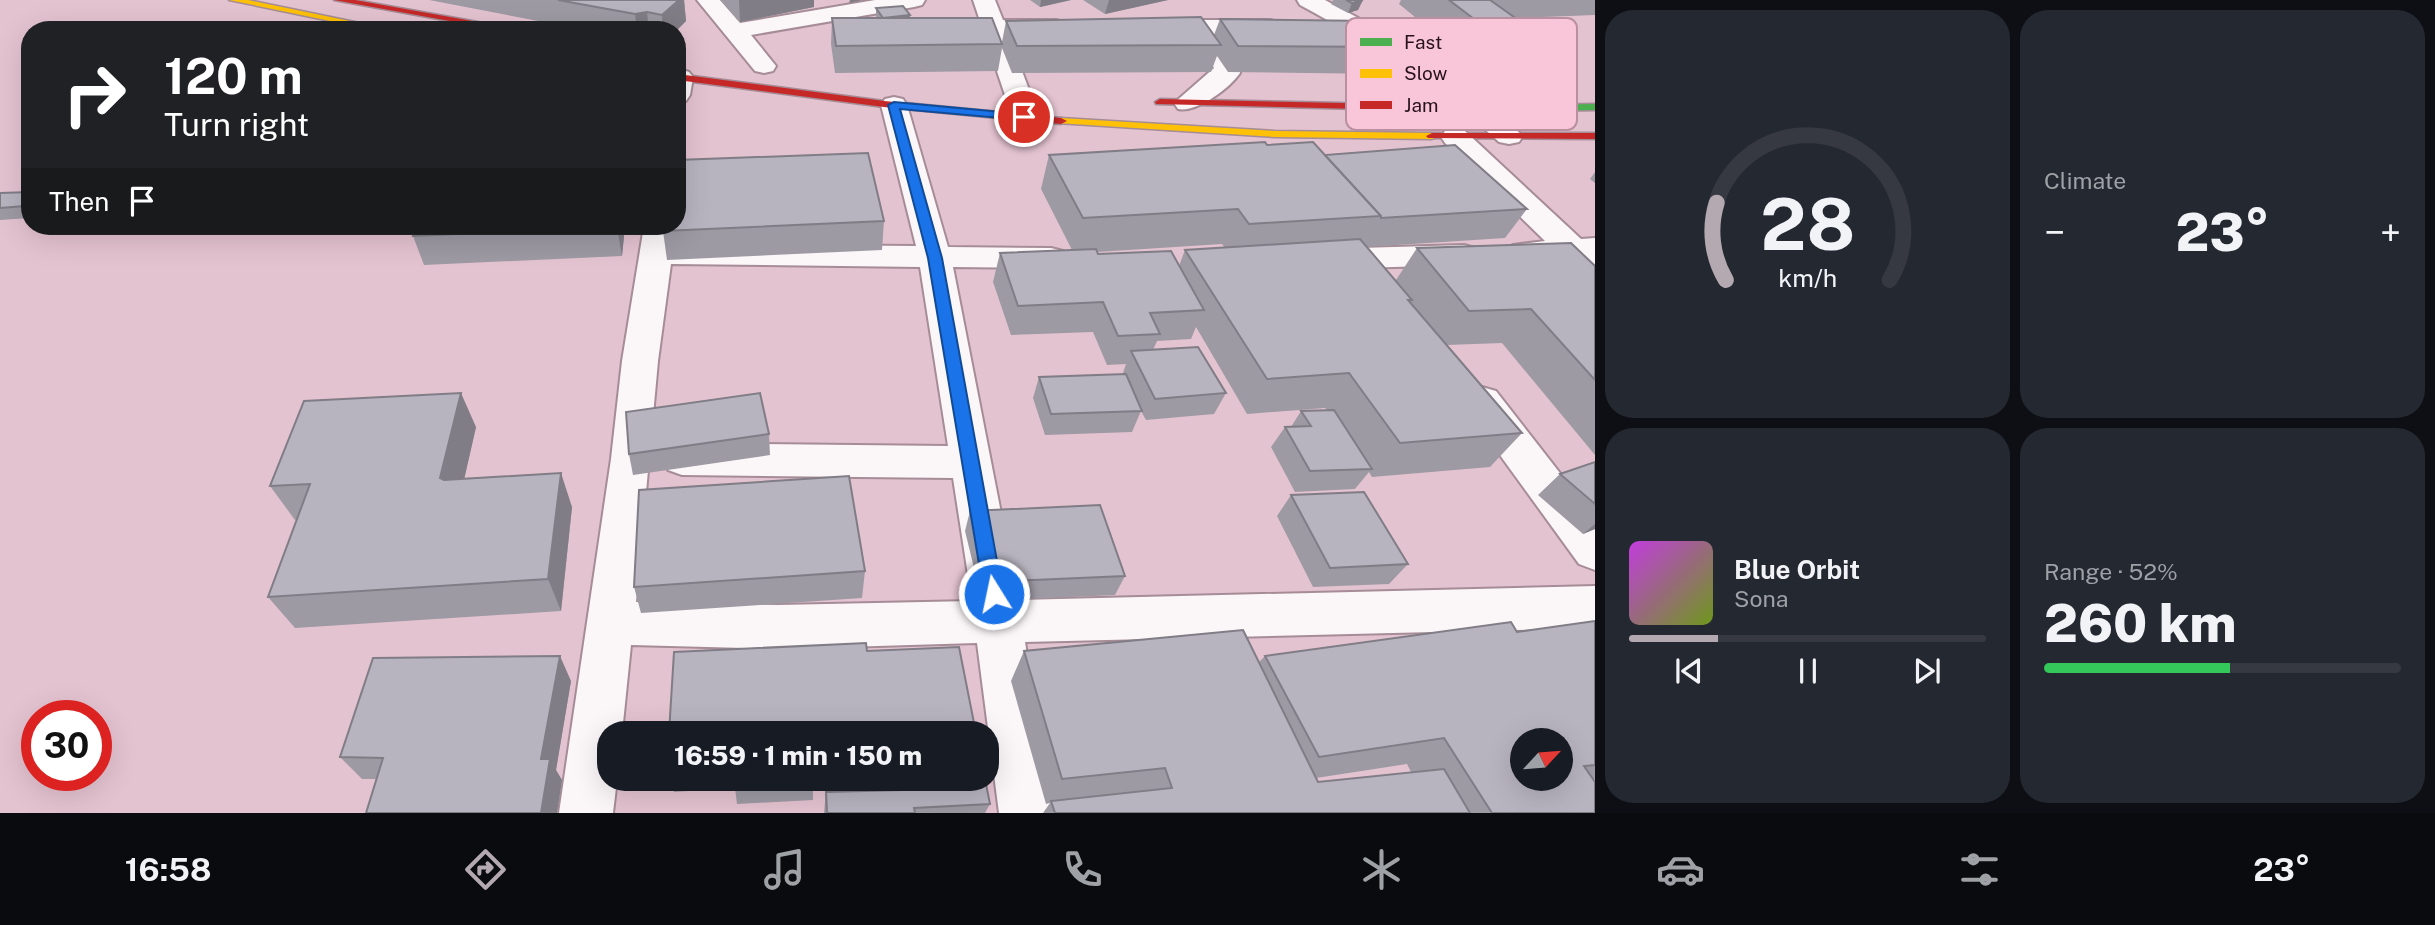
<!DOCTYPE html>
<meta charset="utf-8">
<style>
body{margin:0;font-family:"Public Sans",sans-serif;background:#242831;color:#f1f3f6;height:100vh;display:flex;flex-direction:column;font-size:26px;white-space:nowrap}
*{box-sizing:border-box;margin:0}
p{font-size:23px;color:#9ea1a6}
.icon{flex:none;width:38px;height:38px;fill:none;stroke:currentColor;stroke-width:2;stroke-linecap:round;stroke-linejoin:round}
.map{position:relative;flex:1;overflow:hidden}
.drawer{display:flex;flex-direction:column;gap:10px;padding:10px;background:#0d0f14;width:840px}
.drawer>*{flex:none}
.banner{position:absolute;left:21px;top:21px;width:665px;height:214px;border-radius:28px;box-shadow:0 7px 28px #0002;background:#202124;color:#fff;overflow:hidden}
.needle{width:46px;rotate:64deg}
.fabs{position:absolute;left:1510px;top:728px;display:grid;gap:14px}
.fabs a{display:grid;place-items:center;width:63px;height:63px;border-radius:50%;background:#171b24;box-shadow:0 7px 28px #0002;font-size:35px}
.speed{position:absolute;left:21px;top:700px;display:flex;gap:14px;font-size:35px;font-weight:700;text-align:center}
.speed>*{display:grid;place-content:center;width:91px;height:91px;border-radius:50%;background:#171b24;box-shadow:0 7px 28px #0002;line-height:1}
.speed .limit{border:10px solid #d22;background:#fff;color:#111}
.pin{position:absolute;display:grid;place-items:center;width:60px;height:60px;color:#fff;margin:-30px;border:4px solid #fff;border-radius:50%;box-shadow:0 2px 7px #0007}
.me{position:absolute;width:77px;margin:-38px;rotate:350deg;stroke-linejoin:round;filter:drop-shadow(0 0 5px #0008)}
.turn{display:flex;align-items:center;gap:24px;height:147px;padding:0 28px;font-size:32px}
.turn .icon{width:91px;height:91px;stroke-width:2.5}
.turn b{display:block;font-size:49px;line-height:60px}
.then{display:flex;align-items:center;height:66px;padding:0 28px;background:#0003;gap:14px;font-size:26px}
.big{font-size:52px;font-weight:800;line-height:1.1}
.drawer .widget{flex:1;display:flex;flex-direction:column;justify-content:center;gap:10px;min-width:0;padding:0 24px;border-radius:28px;background:#242831}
.drawer .dial{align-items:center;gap:0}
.dial svg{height:182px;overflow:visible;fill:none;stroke:#363941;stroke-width:7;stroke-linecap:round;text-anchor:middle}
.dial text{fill:#f1f3f6;stroke:none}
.song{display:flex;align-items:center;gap:21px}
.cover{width:84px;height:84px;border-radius:10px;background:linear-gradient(135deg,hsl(290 70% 55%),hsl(80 70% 35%))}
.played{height:7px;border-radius:4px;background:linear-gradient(90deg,#b4a9b0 25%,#363941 25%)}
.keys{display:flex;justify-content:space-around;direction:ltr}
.heat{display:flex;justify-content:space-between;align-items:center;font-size:38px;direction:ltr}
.charge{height:10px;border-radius:5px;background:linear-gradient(90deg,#34c759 52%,#363941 0)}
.drawer .tiles{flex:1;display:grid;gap:10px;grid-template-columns:repeat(2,1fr)}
.trip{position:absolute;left:597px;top:721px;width:402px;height:70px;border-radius:28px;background:#171b24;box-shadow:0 7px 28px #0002;font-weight:800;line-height:70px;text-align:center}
.tabs{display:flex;height:112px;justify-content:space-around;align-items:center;background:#090b0e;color:#9ea1a6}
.tabs .icon{width:49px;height:49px}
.tabs .active{color:#b4a9b0}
.tabs b{font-size:32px;color:#f1f3f6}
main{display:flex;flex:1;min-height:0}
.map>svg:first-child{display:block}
</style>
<main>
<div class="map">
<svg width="1595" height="813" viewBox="0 0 1595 813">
<rect width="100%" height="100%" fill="#e4c3d0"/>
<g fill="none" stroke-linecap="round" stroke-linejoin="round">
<defs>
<g id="street">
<polygon points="697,0 720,0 740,23 875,0 925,0 922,5 914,7 751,35 776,66 773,71 764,73 755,71"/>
<polygon points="973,0 995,0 1003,20 1056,20 1064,22 1068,27 1064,32 1008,34 1031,95 1027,101 1018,103 1009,101 1005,95"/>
<path d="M 1297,0 L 1325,0 L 1397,39 L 1472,90 L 1523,136 L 1519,142 L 1509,144 L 1499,142 C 1439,86 1372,44 1300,5 Z"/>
<path d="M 1155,20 L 1270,20 L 1278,22 L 1282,27 L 1278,32 L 1270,34 L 1217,34 L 1240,68 L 1240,73 C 1229,89 1196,113 1178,109 L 1174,103 L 1214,68 L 1194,34 L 1147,32 L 1143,27 L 1147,22 Z"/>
<polygon points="680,69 689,72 693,77 690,95 686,101 677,103 677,70"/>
<path d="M 894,97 L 903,99 L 907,105 L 948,247 L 1051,248 L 1063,251 L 1067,258 L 1063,265 L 1051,268 L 953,267 L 1018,600 L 1595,586 L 1595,628 L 1025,642 L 1053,813 L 999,813 L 977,643 L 778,649 L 631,645 L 622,733 L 609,733 L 609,779 L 617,779 L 613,813 L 559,813 L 611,459 L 622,361 L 644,226 L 675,226 L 673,244 L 916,246 L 881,105 L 885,99 ZM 671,264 L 920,267 L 948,446 L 682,443 L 668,448 L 662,459 L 668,470 L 682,475 L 953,478 L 972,601 L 778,605 L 636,602 L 658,361 Z"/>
<path d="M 1455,129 L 1465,131 L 1581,239 L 1595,238 L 1595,266 C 1582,270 1574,269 1565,260 L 1524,262 L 1513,259 L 1508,252 L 1513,245 L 1545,241 L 1445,143 L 1441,137 L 1445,131 Z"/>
<polygon points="1464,245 1475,248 1480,255 1475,262 1464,265 1324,269 1312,266 1308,259 1312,252 1324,249"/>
<polygon points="1482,387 1496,391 1595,518 1595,570 1579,564 1468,411 1463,401 1468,391"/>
</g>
<polygon id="fast" points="1595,104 1595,110 1482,112 1477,109 1482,106"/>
<g id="slow">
<polygon points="229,0 248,0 374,26 369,29"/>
<polygon points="1061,118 1275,131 1432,133 1438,136 1432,139 1275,137 1057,123 1057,119"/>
</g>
<g id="jam">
<polygon points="334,0 355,0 523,30 499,30"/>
<polygon points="677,74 884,101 1061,118 1067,121 1061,124 884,107 677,80"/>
<polygon points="1160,99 1482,106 1487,109 1482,112 1156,104 1155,102"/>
<polygon points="1432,133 1595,133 1595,139 1428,138 1426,136"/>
</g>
</defs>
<!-- street casing -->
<use href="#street" stroke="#a58c96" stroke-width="4"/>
<!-- fast casing -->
<use href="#fast" stroke="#a58c96" stroke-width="3"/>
<!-- slow casing -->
<use href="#slow" stroke="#a58c96" stroke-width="3"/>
<!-- jam casing -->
<use href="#jam" stroke="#a58c96" stroke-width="3"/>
<!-- street -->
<use href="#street" fill="#fbf6f8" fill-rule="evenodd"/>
<!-- fast -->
<use href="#fast" fill="#4caf50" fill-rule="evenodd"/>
<!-- slow -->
<use href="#slow" fill="#ffc107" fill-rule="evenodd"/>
<!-- jam -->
<use href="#jam" fill="#c62828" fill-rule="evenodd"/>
</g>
<!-- wall -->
<g fill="#9d9aa4" fill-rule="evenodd">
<polygon points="429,0 684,0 686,21 677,30 585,30"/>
<polygon points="720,0 814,0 814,7 740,22"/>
<polygon points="1030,0 1071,0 1040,7"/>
<polygon points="1083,0 1168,0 1105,14"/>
<polygon points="1333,0 1362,0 1358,10 1348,13 1331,4"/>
<polygon points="1401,0 1595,0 1595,15 1515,18 1541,36 1520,68 1480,70 1399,4"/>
<polygon points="876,8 910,15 910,18 1002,42 1006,21 1214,35 1220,19 1397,47 1383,74 1228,72 1217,56 1211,72 1012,73 1002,48 998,71 835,73 831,44 832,18 876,18"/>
<path d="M 1267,145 L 1325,155 L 1527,209 L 1505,238 L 1366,247 L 1396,280 L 1417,248 L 1595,266 L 1595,455 L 1502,343 L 1447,345 L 1522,433 L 1490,467 L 1372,477 L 1369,472 L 1355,489 L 1295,492 L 1271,447 L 1285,427 L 1291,427 L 1301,411 L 1327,410 L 1325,408 L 1247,414 L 1196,327 L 1191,339 L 1157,341 L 1153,350 L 1226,393 L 1214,414 L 1146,420 L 1141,411 L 1132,432 L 1045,435 L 1033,398 L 1039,377 L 1123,374 L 1123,373 L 1126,364 L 1107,365 L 1093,332 L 1011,335 L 993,282 L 1000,253 L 1072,250 L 1041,189 L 1049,155 ZM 1222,244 L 1225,248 L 1185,250 L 1179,266 L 1098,254 L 1097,252 Z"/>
<polygon points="1595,172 1595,183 1590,179"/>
<polygon points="30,192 30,218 0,220 0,193"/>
<polygon points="884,221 882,250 667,260 663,231"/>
<polygon points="416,226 625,226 622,256 424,265 413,236"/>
<polygon points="476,427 464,479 572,507 561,611 295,628 268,597 297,519 295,520 270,486"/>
<polygon points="769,434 770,455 633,475 629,454"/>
<polygon points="1595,462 1595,529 1583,534 1538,495 1560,474"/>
<polygon points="1291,495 1408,564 1389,584 1313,587 1277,516"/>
<polygon points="970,511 1125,576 1115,595 982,601 965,531"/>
<polygon points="865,571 862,598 641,613 634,587"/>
<path d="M 1595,621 L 1595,779 L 1593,780 L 1595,813 L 1043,813 L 1050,803 L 1046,804 L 1011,681 L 1024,651 L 1259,662 L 1265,656 L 1517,632 ZM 1407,764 L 1411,772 L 1318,782 L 1316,778 Z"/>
<polygon points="571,681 556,770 562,780 557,813 366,813 376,779 362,779 340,757"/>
<polygon points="670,779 813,779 813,800 737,804 735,788 674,792"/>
<polygon points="893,779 985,779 990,804 985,813 824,813 826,792 895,790"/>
</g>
<!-- shaded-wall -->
<g fill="#807d86">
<polygon points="679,0 684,0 686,21 677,30 663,30 662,15"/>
<polygon points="739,0 814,0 814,7 740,22"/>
<polygon points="850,0 863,0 849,3"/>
<polygon points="1041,0 1071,0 1040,7"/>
<polygon points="1109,0 1168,0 1105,14"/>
<polygon points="1363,0 1358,10 1348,13 1352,3"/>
<polygon points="647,12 649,30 637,30 635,14"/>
<polygon points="910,15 909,25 883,18"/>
<polygon points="30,201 30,213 25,206"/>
<polygon points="617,226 625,226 622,256 617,227"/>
<polygon points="461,393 476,427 457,511 440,478"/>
<polygon points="561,473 572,507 561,611 548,579"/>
<polygon points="1595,524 1595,529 1583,534"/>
<polygon points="560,656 571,681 556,770 562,780 557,813 541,813 541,759"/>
</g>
<!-- building -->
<g fill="#b7b3bf" stroke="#807d86" stroke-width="2" fill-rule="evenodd">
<polygon points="558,0 679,0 662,15 647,12 635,14"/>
<polygon points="1346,0 1363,0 1352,3"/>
<polygon points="1449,0 1490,0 1541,36 1499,38"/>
<polygon points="903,6 910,15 883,18 876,8"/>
<polygon points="1201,17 1221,45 1017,46 1006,21"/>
<polygon points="832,18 992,18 1002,44 836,46"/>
<polygon points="1220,19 1372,21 1397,47 1238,46"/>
<polygon points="1265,142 1267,145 1313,142 1381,216 1249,224 1238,209 1083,218 1049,155"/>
<polygon points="1455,145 1527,209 1381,218 1381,216 1325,155"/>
<polygon points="868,153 884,221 663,231 663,226 677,226 677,160"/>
<polygon points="30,192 30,201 25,206 0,208 0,193"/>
<polygon points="416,226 617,226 617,227 413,236"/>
<polygon points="1360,239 1412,300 1408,300 1522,433 1400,443 1349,373 1267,379 1185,250"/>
<polygon points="1571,243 1595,266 1595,380 1531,309 1469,311 1417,248"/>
<polygon points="1096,249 1098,254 1171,251 1204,310 1150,313 1160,334 1118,336 1103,302 1018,306 1000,253"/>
<polygon points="1198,347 1226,393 1155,399 1131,351"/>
<polygon points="1126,374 1142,411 1051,414 1039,377"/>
<polygon points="461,393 440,478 444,480 561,473 548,579 268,597 310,484 270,486 304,401"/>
<polygon points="760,393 769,434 629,454 626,412"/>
<polygon points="1334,410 1372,469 1310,471 1285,427 1311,426 1301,411"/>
<polygon points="1595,462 1595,504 1560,474"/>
<polygon points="849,476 865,571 634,587 639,490"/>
<polygon points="1364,492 1408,564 1330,568 1291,495"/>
<polygon points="1100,505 1125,576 988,582 970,511"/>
<path d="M 1595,621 L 1595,765 L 1584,766 L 1595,782 L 1595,813 L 1492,813 L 1444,738 L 1319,757 L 1265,656 L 1511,622 L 1517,632 ZM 1522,740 L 1561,740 L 1561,779 L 1522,779 Z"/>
<polygon points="1243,630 1318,782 1444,769 1470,813 1055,813 1051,801 1172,788 1165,768 1062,779 1024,651"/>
<polygon points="866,643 867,651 959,647 976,733 669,733 674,652"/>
<polygon points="560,656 541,759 550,759 541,813 366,813 383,758 340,757 373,658"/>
<polygon points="734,779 813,779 813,780 734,784"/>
<polygon points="901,779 985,779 990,804 914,808 915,813 827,813 826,792 903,790"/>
</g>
<!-- route -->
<polygon fill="#1a73e8" stroke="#114b97" stroke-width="2" points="894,102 1024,114 1030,117 1024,120 900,109 942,258 1003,594 1000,600 994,602 987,600 984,594 928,258 888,105"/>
<!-- legend -->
<rect x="1346" y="18" width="231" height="112" rx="10" fill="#f8c6d8" stroke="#b9909f" stroke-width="2"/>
<rect x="1360" y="38" width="32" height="8" fill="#4caf50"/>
<rect x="1360" y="69" width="32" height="9" fill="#ffc107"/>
<rect x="1360" y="101" width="32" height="8" fill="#c62828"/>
<g font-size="19" fill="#27111a">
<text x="1404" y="49">Fast</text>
<text x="1404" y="80">Slow</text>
<text x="1404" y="112">Jam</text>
</g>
</svg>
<div class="fabs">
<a><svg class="needle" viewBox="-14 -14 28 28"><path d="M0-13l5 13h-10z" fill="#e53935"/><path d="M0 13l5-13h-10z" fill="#9ea1a6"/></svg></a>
</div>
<div class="speed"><div class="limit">30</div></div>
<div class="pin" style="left:1024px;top:117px;background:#d93025"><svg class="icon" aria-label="arrive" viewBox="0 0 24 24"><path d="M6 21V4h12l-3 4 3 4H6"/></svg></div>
<svg class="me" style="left:994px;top:594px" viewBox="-20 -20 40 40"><circle r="17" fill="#1a73e8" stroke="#fff" stroke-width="3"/><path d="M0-11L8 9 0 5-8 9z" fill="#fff"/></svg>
<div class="trip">16:59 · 1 min · 150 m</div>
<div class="banner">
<div class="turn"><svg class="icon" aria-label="right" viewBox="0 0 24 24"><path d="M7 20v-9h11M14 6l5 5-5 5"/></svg><div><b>120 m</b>Turn right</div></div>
<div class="then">Then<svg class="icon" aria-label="arrive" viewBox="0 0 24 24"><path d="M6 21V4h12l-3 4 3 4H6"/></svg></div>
</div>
</div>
<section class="drawer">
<div class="tiles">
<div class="widget dial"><svg viewBox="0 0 100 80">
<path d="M14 69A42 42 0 1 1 86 69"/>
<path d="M14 69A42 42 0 0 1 10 35" stroke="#b4a9b0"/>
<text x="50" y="56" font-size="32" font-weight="700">28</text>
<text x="50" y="72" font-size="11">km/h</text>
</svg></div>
<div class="widget"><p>Climate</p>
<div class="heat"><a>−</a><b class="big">23°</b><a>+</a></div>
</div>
<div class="widget">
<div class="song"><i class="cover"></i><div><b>Blue Orbit</b><p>Sona</p></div></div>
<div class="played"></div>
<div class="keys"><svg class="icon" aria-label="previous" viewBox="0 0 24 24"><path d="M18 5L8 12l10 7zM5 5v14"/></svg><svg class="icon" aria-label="pause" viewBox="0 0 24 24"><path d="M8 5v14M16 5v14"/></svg><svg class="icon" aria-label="next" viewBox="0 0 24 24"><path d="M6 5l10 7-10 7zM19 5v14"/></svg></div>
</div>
<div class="widget"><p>Range · 52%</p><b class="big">260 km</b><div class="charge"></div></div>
</div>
</section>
</main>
<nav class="tabs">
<b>16:58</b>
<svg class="icon active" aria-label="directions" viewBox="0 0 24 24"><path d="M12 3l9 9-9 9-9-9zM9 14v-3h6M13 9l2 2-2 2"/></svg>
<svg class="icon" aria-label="music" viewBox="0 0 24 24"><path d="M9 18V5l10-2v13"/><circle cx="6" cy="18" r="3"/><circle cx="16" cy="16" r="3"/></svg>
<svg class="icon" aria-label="phone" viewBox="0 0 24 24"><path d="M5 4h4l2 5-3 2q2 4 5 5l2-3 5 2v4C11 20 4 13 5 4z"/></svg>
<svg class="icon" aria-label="climate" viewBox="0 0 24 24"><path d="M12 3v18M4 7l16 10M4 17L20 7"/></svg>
<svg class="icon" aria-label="car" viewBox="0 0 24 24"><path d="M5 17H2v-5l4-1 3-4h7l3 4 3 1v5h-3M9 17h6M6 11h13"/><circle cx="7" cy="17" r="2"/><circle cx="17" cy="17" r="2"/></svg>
<svg class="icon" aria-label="filters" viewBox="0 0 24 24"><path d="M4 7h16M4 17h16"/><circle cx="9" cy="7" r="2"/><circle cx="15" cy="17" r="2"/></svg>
<b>23°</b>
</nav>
